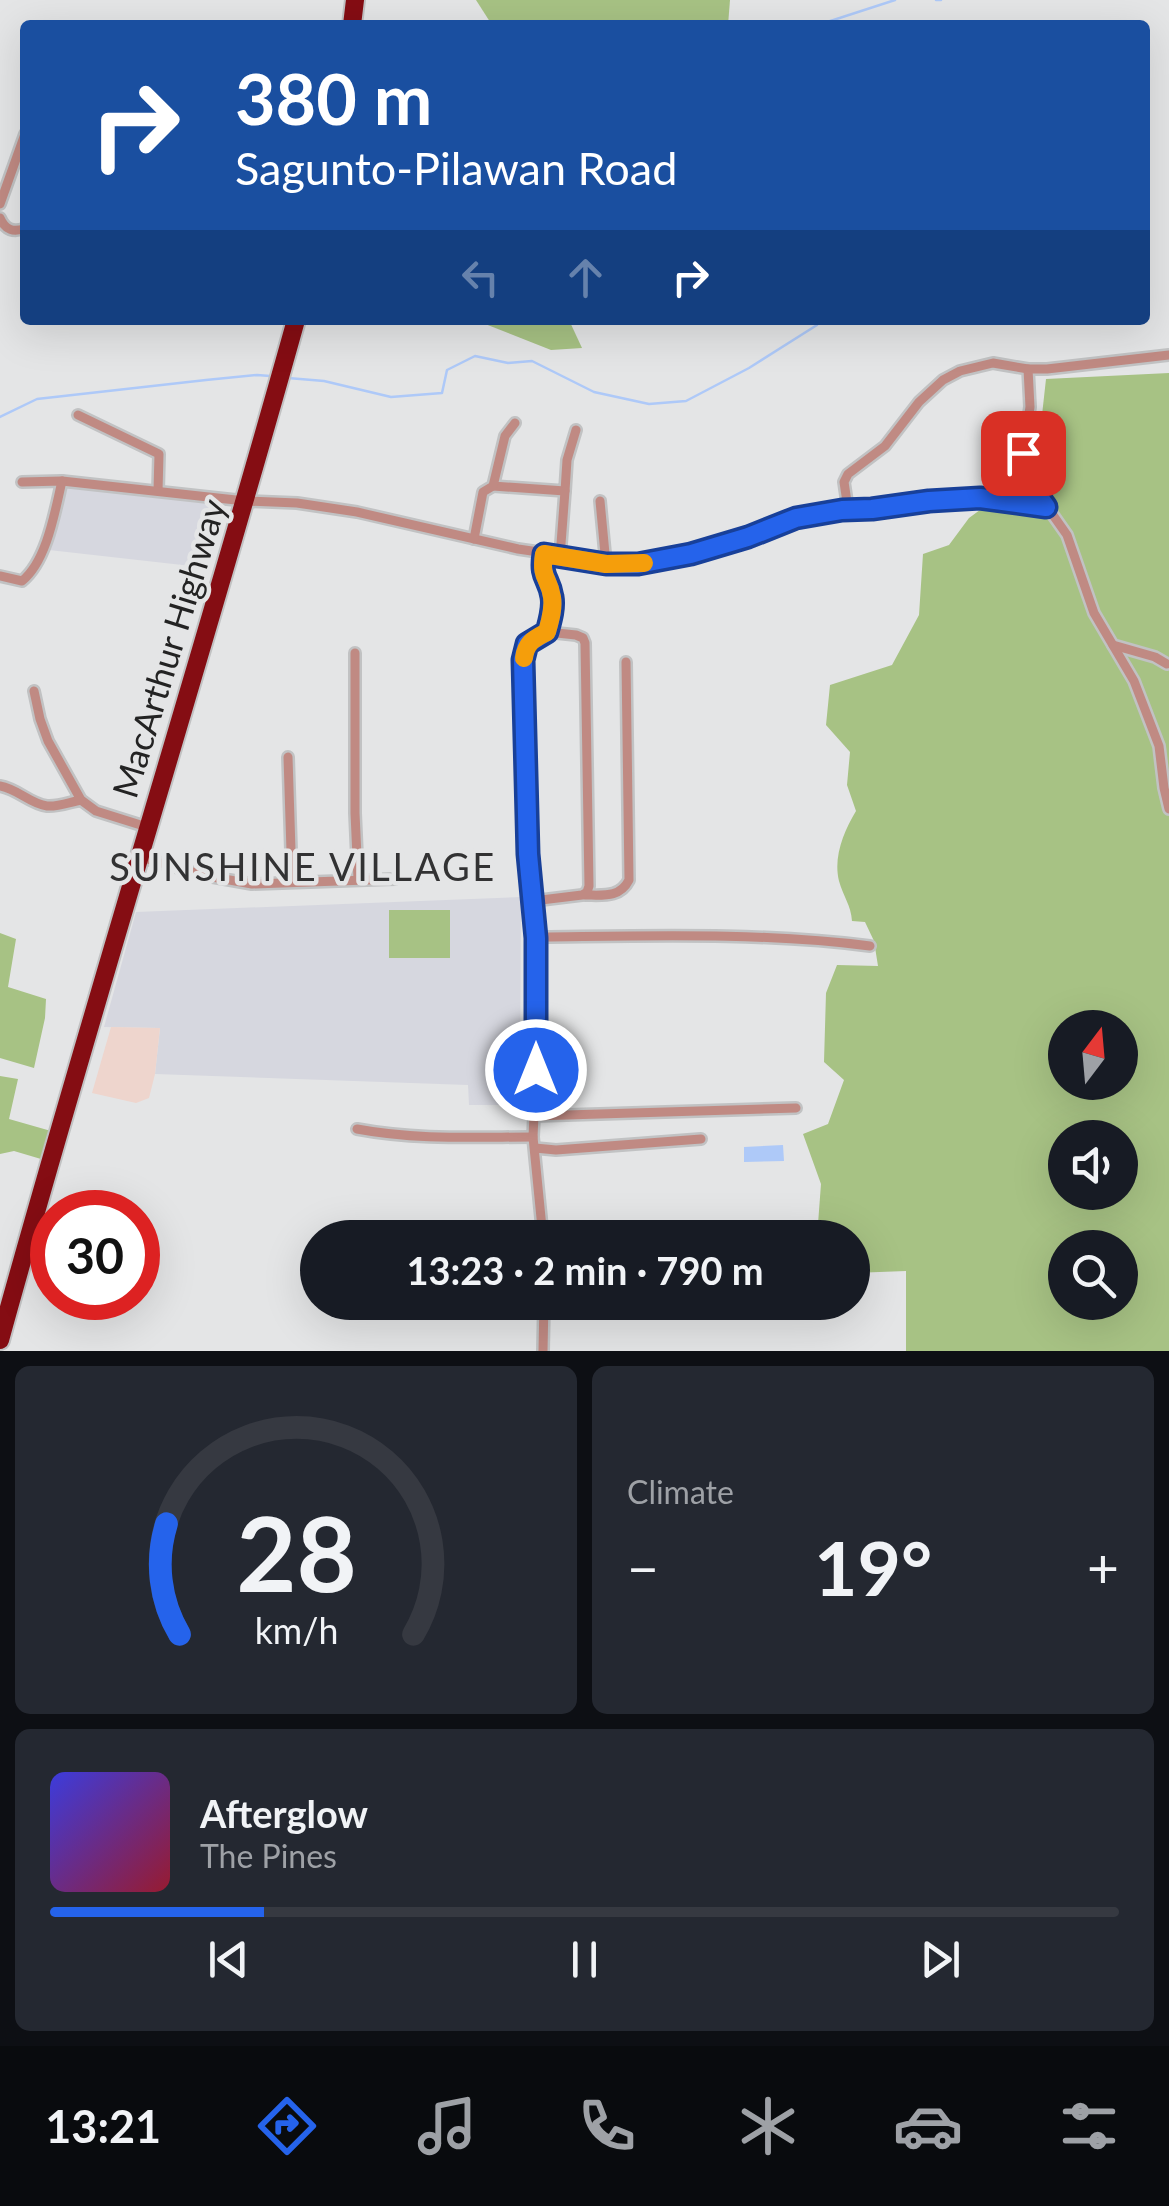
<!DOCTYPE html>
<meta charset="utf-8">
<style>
body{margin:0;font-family:Lato,sans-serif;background:#242831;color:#f1f3f6;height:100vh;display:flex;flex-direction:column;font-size:38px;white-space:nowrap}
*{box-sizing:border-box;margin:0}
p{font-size:32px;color:#9ea1a6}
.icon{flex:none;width:55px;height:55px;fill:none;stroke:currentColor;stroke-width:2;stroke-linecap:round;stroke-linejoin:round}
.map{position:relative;height:1351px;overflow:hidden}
.details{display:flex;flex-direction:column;gap:15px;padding:15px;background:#0d0f14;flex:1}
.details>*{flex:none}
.banner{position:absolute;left:20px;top:20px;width:1130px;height:305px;border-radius:10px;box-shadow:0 10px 40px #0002;background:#1a4fa0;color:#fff;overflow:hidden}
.needle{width:65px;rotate:16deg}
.controls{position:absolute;left:1048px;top:1010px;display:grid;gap:20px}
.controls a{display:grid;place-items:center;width:90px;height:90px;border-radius:50%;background:#171b24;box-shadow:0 10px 40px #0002;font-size:50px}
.speed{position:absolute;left:30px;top:1190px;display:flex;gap:20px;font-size:50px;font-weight:700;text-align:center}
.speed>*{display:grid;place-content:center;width:130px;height:130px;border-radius:50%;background:#171b24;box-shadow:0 10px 40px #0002;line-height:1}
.speed .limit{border:15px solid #d22;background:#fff;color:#111}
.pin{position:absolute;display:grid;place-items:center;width:85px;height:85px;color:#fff;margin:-42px;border-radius:20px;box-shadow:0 5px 15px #0006}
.me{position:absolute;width:110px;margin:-55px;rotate:0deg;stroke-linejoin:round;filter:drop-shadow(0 0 8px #0008)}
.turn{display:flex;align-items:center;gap:35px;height:210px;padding:0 50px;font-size:45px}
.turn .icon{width:130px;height:130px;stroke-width:2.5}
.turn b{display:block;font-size:70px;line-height:85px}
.lanes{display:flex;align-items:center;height:95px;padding:0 50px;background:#0003;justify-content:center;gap:50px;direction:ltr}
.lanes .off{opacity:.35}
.big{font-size:75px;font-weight:700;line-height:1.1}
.details .widget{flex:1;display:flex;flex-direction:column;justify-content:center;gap:15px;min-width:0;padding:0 35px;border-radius:15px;background:#242831}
.details .dial{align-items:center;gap:0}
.dial svg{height:260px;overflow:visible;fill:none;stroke:#363941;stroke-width:7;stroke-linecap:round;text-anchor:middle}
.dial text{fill:#f1f3f6;stroke:none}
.song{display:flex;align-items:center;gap:30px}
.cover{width:120px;height:120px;border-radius:15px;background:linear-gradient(135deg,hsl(240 70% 55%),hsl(350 70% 35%))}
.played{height:10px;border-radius:5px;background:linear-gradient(90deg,#2563eb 20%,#363941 20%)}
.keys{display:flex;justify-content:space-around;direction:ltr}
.heat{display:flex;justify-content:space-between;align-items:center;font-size:55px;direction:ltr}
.details .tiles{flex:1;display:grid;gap:15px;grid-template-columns:1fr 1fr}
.widget:last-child{grid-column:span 2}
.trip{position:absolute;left:300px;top:1220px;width:570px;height:100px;border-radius:50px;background:#171b24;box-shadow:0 10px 40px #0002;font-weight:700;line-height:100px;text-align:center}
.menu{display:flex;height:160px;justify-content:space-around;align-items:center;background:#090b0e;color:#9ea1a6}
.menu .icon{width:70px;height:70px}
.menu .on{color:#2563eb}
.menu b{font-size:45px;color:#f1f3f6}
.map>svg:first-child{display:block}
</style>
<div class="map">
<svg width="1169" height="1351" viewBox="0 0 1169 1351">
<rect width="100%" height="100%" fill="#e4e5e6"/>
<!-- built -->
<g fill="#d6d7df">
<polygon points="69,486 219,501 209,568 49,550 62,489"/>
<polygon points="521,897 520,1082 504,1083 504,1105 469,1105 468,1085 155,1074 160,1028 104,1027 136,912"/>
</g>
<!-- medical -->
<polygon fill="#eed5cd" points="111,1027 160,1028 155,1074 149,1098 136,1103 92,1093"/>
<!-- green -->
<g fill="#a7c284" fill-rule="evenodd">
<polygon points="476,0 730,0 728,25 492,25"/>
<polygon points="475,320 569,320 582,348 551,350"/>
<path d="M 1169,373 L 1169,1351 L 906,1351 L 906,1271 L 853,1273 L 852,1238 L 817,1237 L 821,1184 L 803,1134 L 828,1124 L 844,1080 L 824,1062 L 826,993 L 837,965 L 878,966 L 874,941 L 865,922 L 852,921 C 851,905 843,896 839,881 C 833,857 844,831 856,811 L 847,785 L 850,752 L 826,725 L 830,685 L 892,665 L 919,615 L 923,554 L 949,545 L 969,518 L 1036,469 L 1046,379 ZM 1065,1028 L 1120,1028 L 1120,1082 L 1065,1082 ZM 1065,1138 L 1120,1138 L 1120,1192 L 1065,1192 ZM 1065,1248 L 1120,1248 L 1120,1302 L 1065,1302 Z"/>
<rect x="389" y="910" width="61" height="48"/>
<polygon points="0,933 16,939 8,987 46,999 45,1018 34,1068 0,1058"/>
<polygon points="0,1076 18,1079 9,1119 51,1131 41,1159 14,1151 0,1154"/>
</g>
<!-- water -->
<polygon fill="#aec9f8" points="783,1145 784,1161 744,1162 744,1147"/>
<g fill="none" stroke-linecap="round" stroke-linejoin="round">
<!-- stream -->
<g stroke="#aec9f8" stroke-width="2.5">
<polyline points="936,0 941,0"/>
<polyline points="818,25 895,0"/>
<polyline points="288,378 324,381 391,397 442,393 447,370 475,356 508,363 532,361 594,392 649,404 686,401 749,368 817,325 818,320"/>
<polyline points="0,417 37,399 206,380 257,375 270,376"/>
</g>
<defs>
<g id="street">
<polyline points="0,204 25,134"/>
<path d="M 0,218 C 5,230 14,233 25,228"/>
<polyline points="1028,369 1030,407 1023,453 1029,481 1067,535 1094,613 1134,681 1159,746 1164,788 1169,809"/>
<polyline points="78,415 159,454 158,491"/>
<polyline points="22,482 62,481 245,501 297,503 357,512 518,549 621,564 655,562 691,554 749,537 796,519 841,509 847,502 844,482 848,474 885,446 919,402 943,380 960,371 993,363 1028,369 1047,369 1169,355"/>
<polyline points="493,486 565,491 567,460 576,430"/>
<polyline points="600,501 606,564"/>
<path d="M 841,509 C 887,509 930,499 975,498 C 999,497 1023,504 1046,507"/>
<polyline points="474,539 483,492 493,486 505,436 515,423"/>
<polyline points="560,557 565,491"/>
<path d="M 0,576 L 22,581 C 47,561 55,511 62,481"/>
<polyline points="1113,645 1155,657 1167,664"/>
<polyline points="355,653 355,813 358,879"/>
<polyline points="34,691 40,719 48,741 81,800 96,811 147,827"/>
<polyline points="288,757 292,882"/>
<path d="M 0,786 C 18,789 30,804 47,806 C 58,807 70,802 81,800"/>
<polyline points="140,857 207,876 252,884 395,879"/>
<path d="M 585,895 C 603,895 620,898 629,880 L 626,662"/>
<polyline points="533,901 582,895 587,892 589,886 585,643 583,638 576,635 547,632"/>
<path d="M 536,937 C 646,936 760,932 870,946"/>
<polyline points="534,1116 796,1108"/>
<path d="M 357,1129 C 415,1140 475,1137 533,1137"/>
<polyline points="535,1148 556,1150 701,1139"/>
<path d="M 543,1238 L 533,1137 L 536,1071 L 536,937 L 528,854 L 523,660 C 526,643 532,639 547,632 C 550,621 554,608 552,597 C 549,577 540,579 543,554"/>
<polyline points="543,1351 544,1302"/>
</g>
<g id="highway">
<polyline points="352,25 355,0"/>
<path d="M 0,1340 C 94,999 201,661 296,320"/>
</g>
</defs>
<!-- street casing -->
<use href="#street" stroke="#c1c2c3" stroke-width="14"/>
<!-- highway casing -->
<use href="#highway" stroke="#c1c2c3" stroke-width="22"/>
<!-- street -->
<use href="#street" stroke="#c08a83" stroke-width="9"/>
<!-- highway -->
<use href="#highway" stroke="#850d13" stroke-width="18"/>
</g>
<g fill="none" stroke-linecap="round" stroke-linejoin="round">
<defs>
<path id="route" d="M 536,1070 L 536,938 L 528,854 L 523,660 L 527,644 L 547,632 C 550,621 554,608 552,597 C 549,577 540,579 544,554 L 606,564 L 638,564 L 691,554 L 748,537 L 796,518 L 842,510 L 872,509 L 929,501 L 980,498 L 1046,507 L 1031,486 L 1023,453"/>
</defs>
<!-- route casing -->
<use href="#route" stroke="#184099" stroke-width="25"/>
<!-- route -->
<use href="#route" stroke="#2563eb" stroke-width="18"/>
<!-- slow -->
<path stroke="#f59e0b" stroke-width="18" d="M 524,658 C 526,642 534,639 547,632 C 550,621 554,608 552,597 C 549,577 540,579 544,554 L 606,564 L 644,563"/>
</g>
<g text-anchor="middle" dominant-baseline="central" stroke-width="9" stroke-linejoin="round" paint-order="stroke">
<!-- street labels -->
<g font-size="35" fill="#232323" stroke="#e4e5e6">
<text transform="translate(168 648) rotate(-73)">MacArthur Highway</text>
</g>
<!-- neighbourhood labels -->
<g font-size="38" letter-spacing="2.5" fill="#323233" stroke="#e4e5e6">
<text x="303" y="866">SUNSHINE VILLAGE</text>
</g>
</g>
</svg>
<div class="controls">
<a><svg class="needle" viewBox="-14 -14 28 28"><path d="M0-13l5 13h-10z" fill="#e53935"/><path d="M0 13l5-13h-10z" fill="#9ea1a6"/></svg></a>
<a><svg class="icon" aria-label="sound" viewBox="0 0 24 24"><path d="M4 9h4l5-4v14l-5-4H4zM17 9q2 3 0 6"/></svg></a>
<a><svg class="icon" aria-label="search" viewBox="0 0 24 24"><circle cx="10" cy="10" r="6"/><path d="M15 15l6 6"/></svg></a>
</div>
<div class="speed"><div class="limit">30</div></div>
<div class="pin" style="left:1023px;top:453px;background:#d93025"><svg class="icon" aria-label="arrive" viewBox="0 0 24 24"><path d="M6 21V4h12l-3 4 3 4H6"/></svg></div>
<svg class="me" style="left:536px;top:1070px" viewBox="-20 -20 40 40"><circle r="17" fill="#2563eb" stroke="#fff" stroke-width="3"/><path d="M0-11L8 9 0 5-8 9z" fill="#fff"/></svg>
<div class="trip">13:23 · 2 min · 790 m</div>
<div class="banner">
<div class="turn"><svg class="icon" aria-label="right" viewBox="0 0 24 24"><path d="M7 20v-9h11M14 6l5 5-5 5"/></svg><div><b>380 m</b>Sagunto-Pilawan Road</div></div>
<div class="lanes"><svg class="icon off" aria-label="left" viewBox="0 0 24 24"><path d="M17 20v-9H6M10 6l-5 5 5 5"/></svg><svg class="icon off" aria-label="ahead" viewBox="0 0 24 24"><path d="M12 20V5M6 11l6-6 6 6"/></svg><svg class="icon" aria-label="right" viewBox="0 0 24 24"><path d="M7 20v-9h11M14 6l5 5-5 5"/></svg></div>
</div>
</div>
<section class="details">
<div class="tiles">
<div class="widget dial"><svg viewBox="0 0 100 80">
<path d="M14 69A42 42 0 1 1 86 69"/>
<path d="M14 69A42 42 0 0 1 10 35" stroke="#2563eb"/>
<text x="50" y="56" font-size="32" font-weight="700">28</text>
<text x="50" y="72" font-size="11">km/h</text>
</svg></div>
<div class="widget"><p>Climate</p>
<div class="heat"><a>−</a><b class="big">19°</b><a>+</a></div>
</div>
<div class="widget">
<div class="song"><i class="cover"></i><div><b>Afterglow</b><p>The Pines</p></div></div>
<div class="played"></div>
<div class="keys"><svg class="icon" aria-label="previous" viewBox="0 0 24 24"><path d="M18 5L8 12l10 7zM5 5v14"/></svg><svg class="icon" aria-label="pause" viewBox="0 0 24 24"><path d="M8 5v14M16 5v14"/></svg><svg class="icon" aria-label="next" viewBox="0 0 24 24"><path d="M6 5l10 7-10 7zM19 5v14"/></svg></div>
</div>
</div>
</section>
<nav class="menu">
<b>13:21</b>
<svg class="icon on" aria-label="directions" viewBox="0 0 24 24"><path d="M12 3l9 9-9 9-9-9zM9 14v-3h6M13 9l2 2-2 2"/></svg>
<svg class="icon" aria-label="music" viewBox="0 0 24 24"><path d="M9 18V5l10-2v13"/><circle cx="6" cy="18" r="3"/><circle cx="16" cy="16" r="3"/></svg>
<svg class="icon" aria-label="phone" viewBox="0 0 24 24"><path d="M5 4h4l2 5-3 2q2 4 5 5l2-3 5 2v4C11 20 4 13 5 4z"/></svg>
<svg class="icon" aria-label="climate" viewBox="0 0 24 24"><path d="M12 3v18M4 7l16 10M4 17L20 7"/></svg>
<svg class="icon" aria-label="car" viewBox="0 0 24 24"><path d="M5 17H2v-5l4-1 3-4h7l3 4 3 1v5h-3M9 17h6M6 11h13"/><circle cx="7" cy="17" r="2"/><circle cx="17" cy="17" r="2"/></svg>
<svg class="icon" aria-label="filters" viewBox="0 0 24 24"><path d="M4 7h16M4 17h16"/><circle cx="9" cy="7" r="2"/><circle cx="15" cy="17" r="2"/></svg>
</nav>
